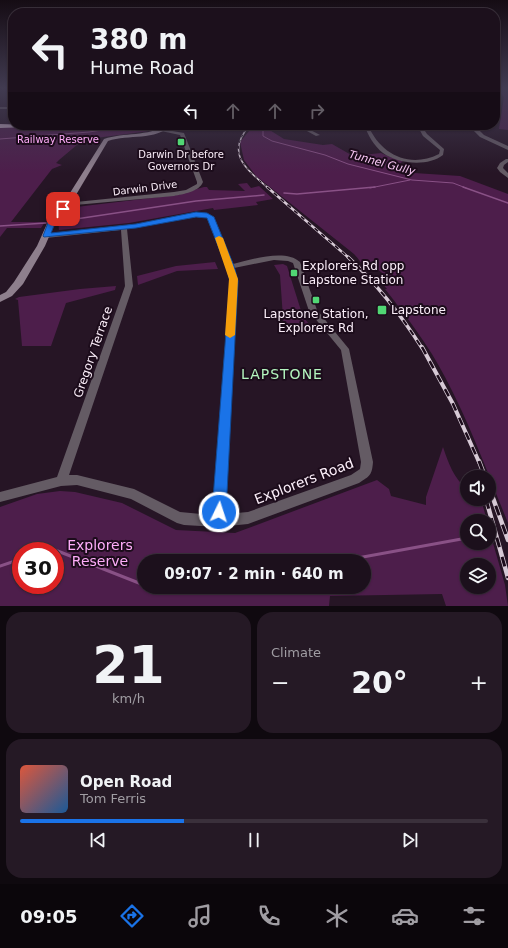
<!DOCTYPE html>
<meta charset="utf-8">
<style>
body{margin:0;font-family:"DejaVu Sans",sans-serif;background:#251925;color:#f1f3f6;height:100vh;display:flex;flex-direction:column;font-size:15px;white-space:nowrap}
*{box-sizing:border-box;margin:0}
p{font-size:13px;color:#a09da3}
.icon{flex:none;width:22px;height:22px;fill:none;stroke:currentColor;stroke-width:2;stroke-linecap:round;stroke-linejoin:round}
.map{position:relative;height:606px;overflow:hidden}
.sheet{display:flex;flex-direction:column;gap:6px;padding:6px;background:#0f090f;flex:1}
.sheet>*{flex:none}
.hud{position:absolute;left:8px;top:8px;width:492px;height:122px;border-radius:16px;box-shadow:0 1px 3px #0004,0 0 0 1px #3a303b;background:#1c101c;color:#f1f3f6;overflow:hidden}
.buttons{position:absolute;left:460px;top:470px;display:grid;gap:8px}
.buttons a{display:grid;place-items:center;width:36px;height:36px;border-radius:50%;background:#1c101c;box-shadow:0 1px 3px #0004,0 0 0 1px #3a303b;font-size:20px}
.speed{position:absolute;left:12px;top:542px;display:flex;gap:8px;font-size:20px;font-weight:700;text-align:center}
.speed>*{display:grid;place-content:center;width:52px;height:52px;border-radius:50%;background:#1c101c;box-shadow:0 1px 3px #0004,0 0 0 1px #3a303b;line-height:1}
.speed .limit{border:6px solid #d22;background:#fff;color:#111}
.pin{position:absolute;display:grid;place-items:center;width:34px;height:34px;color:#fff;margin:-17px;border-radius:8px;box-shadow:0 2px 6px #0006}
.me{position:absolute;width:44px;margin:-22px;rotate:4deg;stroke-linejoin:round;filter:drop-shadow(0 0 3px #0008)}
.turn{display:flex;align-items:center;gap:14px;height:84px;padding:0 16px;font-size:18px}
.turn .icon{width:52px;height:52px;stroke-width:2.5}
.turn b{display:block;font-size:28px;line-height:34px}
.lanes{display:flex;align-items:center;height:38px;padding:0 16px;background:#0003;justify-content:center;gap:20px;direction:ltr}
.lanes .off{opacity:.35}
.big{font-size:30px;font-weight:700;line-height:1.1}
.sheet .card{flex:1;display:flex;flex-direction:column;justify-content:center;gap:6px;min-width:0;padding:0 14px;border-radius:16px;background:#251925}
.sheet .dial{align-items:center;gap:0}
.dial b{font-size:52px;line-height:1}
.song{display:flex;align-items:center;gap:12px}
.cover{width:48px;height:48px;border-radius:6px;background:linear-gradient(135deg,hsl(10 70% 55%),hsl(210 70% 35%))}
.played{height:4px;border-radius:2px;background:linear-gradient(90deg,#1a73e8 35%,#3a303b 35%)}
.keys{display:flex;justify-content:space-around;direction:ltr}
.heat{display:flex;justify-content:space-between;align-items:center;font-size:22px;direction:ltr}
.sheet .tiles{flex:1;display:grid;gap:6px;grid-template-columns:1fr 1fr}
.card:last-child{grid-column:span 2}
.trip{position:absolute;left:137px;top:554px;width:234px;height:40px;border-radius:20px;background:#1c101c;box-shadow:0 1px 3px #0004,0 0 0 1px #3a303b;font-weight:700;line-height:40px;text-align:center}
.dock{display:flex;height:64px;justify-content:space-around;align-items:center;background:#0b060b;color:#a09da3}
.dock .icon{width:28px;height:28px}
.dock .selected{color:#1a73e8}
.dock b{font-size:18px;color:#f1f3f6}
.map>svg:first-child{display:block}
</style>
<div class="map">
<svg width="508" height="606" viewBox="0 0 508 606">
<rect width="100%" height="100%" fill="#261525"/>
<!-- green -->
<g fill="#4d1e4b" fill-rule="evenodd">
<polygon points="495,88 508,88 508,130 499,129 504,97 500,92 495,91"/>
<polygon points="50,125 167,125 157,130 73,141 78,144 59,160 56,163 62,165 52,169 11,222 45,222 41,228 7,228 0,237 0,127"/>
<path d="M 254,125 L 293,125 L 295,127 L 268,129 L 284,139 L 323,145 L 332,144 L 353,156 L 381,153 L 390,157 L 403,161 L 393,170 L 399,172 L 460,176 L 508,194 L 508,523 C 488,474 470,424 445,377 C 429,346 407,317 385,289 L 387,289 L 380,281 L 386,279 C 379,266 377,272 368,268 C 363,266 358,258 354,254 L 256,176 L 244,160 L 240,142 Z"/>
<path d="M 247,183 L 251,188 L 259,186 L 273,199 L 256,202 L 258,205 L 214,210 L 213,208 L 129,223 L 59,230 C 57,220 65,211 76,207 L 176,195 L 204,187 L 207,187 L 209,190 L 245,191 L 238,184 Z"/>
<polygon points="215,262 218,269 177,271 138,285 137,276 176,266"/>
<polygon points="283,264 287,266 303,317 316,332 284,332 280,275 274,265"/>
<polygon points="116,286 115,290 66,303 51,346 22,346 18,300 15,299 19,297 80,289"/>
<path d="M 443,447 C 448,462 454,479 467,489 L 467,499 L 481,499 L 487,521 L 467,521 L 467,543 L 489,543 L 489,529 L 505,585 L 508,606 L 446,606 L 442,594 L 330,596 L 329,606 L 0,606 L 0,507 L 37,494 L 60,491 L 75,492 L 122,503 L 176,530 L 235,533 L 377,480 L 389,489 L 391,496 L 426,505 L 426,497 ZM 21,551 L 55,551 L 55,585 L 21,585 ZM 144,561 L 364,561 L 364,587 L 144,587 ZM 467,565 L 489,565 L 489,587 L 467,587 Z"/>
</g>
<g fill="none" stroke-linecap="round" stroke-linejoin="round">
<!-- stream-far2 -->
<g stroke="#895186" stroke-width="1">
<polyline points="263,125 263,136 272,141 325,155 348,164 412,180 453,183 466,188"/>
<polyline points="0,139 89,132 134,125"/>
<polyline points="370,188 410,180"/>
</g>
<!-- stream-far1 -->
<g stroke="#895186" stroke-width="1.5">
<polyline points="463,187 508,203"/>
<polyline points="284,193 297,194 375,187"/>
<polyline points="56,222 196,201 264,195"/>
<polyline points="0,226 46,223"/>
</g>
<!-- stream -->
<g stroke="#895186" stroke-width="3">
<polyline points="42,551 50,548 144,585"/>
<polyline points="341,561 467,538"/>
<polyline points="0,566 21,559"/>
<polyline points="148,587 163,593 198,587"/>
</g>
<!-- minor -->
<g fill="#645b64" fill-rule="evenodd">
<rect x="0" y="107" width="13" height="2"/>
<polygon points="296,125 301,125 320,135 316,136"/>
<path d="M 364,125 L 368,125 C 380,154 409,169 439,154 L 440,150 L 423,136 L 417,125 L 421,125 L 427,134 L 444,149 L 443,155 C 428,167 398,164 383,153 C 374,146 368,135 364,125 Z"/>
<polygon points="431,125 472,127 474,128 472,129 433,126"/>
<path d="M 161,129 L 184,133 L 203,182 C 199,192 183,194 174,196 L 64,206 L 63,205 L 66,203 L 174,192 L 186,190 L 197,184 L 197,182 L 180,135 L 161,131 Z"/>
<polygon points="506,159 508,159 508,162 504,165 503,168 508,173 508,178 500,172 497,168 500,163"/>
<path d="M 196,213 L 206,213 L 212,216 L 233,264 C 250,260 285,248 300,262 L 317,310 L 349,349 L 373,462 C 372,475 370,476 359,483 L 248,524 L 218,527 L 184,525 L 177,523 L 131,499 L 77,485 L 61,486 L 0,502 L 0,492 L 57,477 L 125,286 L 121,230 L 46,238 L 43,236 L 46,234 L 136,224 ZM 196,217 L 207,218 L 229,274 L 230,281 L 212,515 L 180,512 L 134,489 L 77,475 L 69,475 L 133,286 L 127,229 ZM 274,260 L 288,261 L 293,263 L 309,311 L 341,350 L 361,462 L 360,469 L 351,475 L 248,512 L 225,514 L 238,281 L 234,268 Z"/>
</g>
<!-- tertiary -->
<polygon fill="#645b64" fill-rule="evenodd" points="468,125 474,125 484,135 508,146 508,150 480,137"/>
<!-- secondary -->
<path fill="#8e7f8d" fill-rule="evenodd" d="M 166,125 L 172,125 C 155,141 129,134 108,141 L 70,205 L 57,218 L 45,246 L 23,284 L 12,296 L 0,302 L 0,295 L 6,292 L 14,282 L 37,246 L 50,217 L 63,204 L 104,139 C 124,132 148,137 166,125 Z"/>
<!-- trunk -->
<polygon fill="#bea8bc" fill-rule="evenodd" points="0,124 32,125 29,127 0,128"/>
<defs>
<path id="rail-far4" d="M 250,125 C 225,153 245,168 268,188"/>
<polyline id="rail-far3" points="267,187 349,258"/>
<path id="rail-far2" d="M 348,257 C 377,284 401,315 422,348"/>
<polyline id="rail-far1" points="422,347 453,404 479,462"/>
<g id="rail">
<polyline points="479,461 485,477"/>
<polyline points="489,487 508,540"/>
<polyline points="486,499 508,578"/>
</g>
</defs>
<!-- rail-far4 casing -->
<use href="#rail-far4" stroke="#d6c9d5" stroke-width="1.5"/>
<!-- rail-far3 casing -->
<use href="#rail-far3" stroke="#d6c9d5" stroke-width="2.5"/>
<!-- rail-far2 casing -->
<use href="#rail-far2" stroke="#d6c9d5" stroke-width="3.5"/>
<!-- rail-far1 casing -->
<use href="#rail-far1" stroke="#d6c9d5" stroke-width="4"/>
<!-- rail casing -->
<use href="#rail" stroke="#d6c9d5" stroke-width="4.5"/>
<!-- rail-far4 -->
<use href="#rail-far4" stroke="#1c0c1b" stroke-width="1" stroke-dasharray="3" stroke-linecap="butt"/>
<!-- rail-far3 -->
<use href="#rail-far3" stroke="#1c0c1b" stroke-width="1.5" stroke-dasharray="4.5" stroke-linecap="butt"/>
<!-- rail-far2 -->
<use href="#rail-far2" stroke="#1c0c1b" stroke-width="2" stroke-dasharray="6" stroke-linecap="butt"/>
<!-- rail-far1 -->
<use href="#rail-far1" stroke="#1c0c1b" stroke-width="2.5" stroke-dasharray="8" stroke-linecap="butt"/>
<!-- rail -->
<use href="#rail" stroke="#1c0c1b" stroke-width="3" stroke-dasharray="10" stroke-linecap="butt"/>
</g>
<!-- sky -->
<linearGradient id="sky" x2="0" y2="1"><stop stop-color="#150c14"/><stop offset="0.51" stop-color="#413b51"/><stop offset="1" stop-color="#413b51" stop-opacity="0"/></linearGradient>
<rect width="508" height="173" fill="url(#sky)"/>
<!-- route -->
<polygon fill="#1a73e8" stroke="#114b97" points="60,207 66,209 56,221 51,233 136,224 196,212 207,213 214,217 234,266 238,281 226,512 224,517 219,519 214,517 212,512 230,281 226,266 207,218 196,217 136,228 44,237 43,236 49,220"/>
<!-- slow -->
<polygon fill="#f59e0b" points="219,236 223,238 238,279 235,335 230,338 225,335 229,279 215,238"/>
<!-- markers -->
<g fill="#51d674" stroke="#1c0c1b" stroke-width="1.5">
<rect x="177" y="138" width="8" height="8" rx="2"/>
<rect x="290" y="269" width="8" height="8" rx="2"/>
<rect x="312" y="296" width="8" height="8" rx="2"/>
<rect x="377" y="305" width="10" height="10" rx="2"/>
</g>
<g text-anchor="middle" dominant-baseline="central" stroke-width="4" stroke-linejoin="round" paint-order="stroke">
<!-- far-park labels -->
<g font-size="10" fill="#feadf9" stroke="#1c0c1b">
<text x="58" y="139">Railway Reserve</text>
</g>
<!-- far-poi labels -->
<g font-size="10" fill="#fbeef9" stroke="#1c0c1b">
<text x="181" y="154">Darwin Dr before<tspan x="181" dy="12">Governors Dr</tspan></text>
</g>
<!-- far-street labels -->
<g font-size="10" fill="#fbeef9" stroke="#1c0c1b">
<text transform="translate(145 188) rotate(-7)">Darwin Drive</text>
</g>
<!-- far-water labels -->
<g font-size="11" font-style="italic" fill="#f8c7f4" stroke="#1c0c1b">
<text transform="translate(382 163) rotate(15)">Tunnel Gully</text>
</g>
<!-- poi labels -->
<g font-size="12" fill="#fbeef9" stroke="#1c0c1b" text-anchor="start">
<text x="302" y="266">Explorers Rd opp<tspan x="302" dy="14">Lapstone Station</tspan></text>
<text x="391" y="310">Lapstone</text>
<text x="316" y="314" text-anchor="middle">Lapstone Station,<tspan x="316" dy="14">Explorers Rd</tspan></text>
</g>
<!-- street labels -->
<g font-size="12" fill="#fbeef9" stroke="#1c0c1b">
<text transform="translate(93 352) rotate(-71)">Gregory Terrace</text>
</g>
<!-- quarter labels -->
<g font-size="14" letter-spacing="1" fill="#b4f6bf" stroke="#1c0c1b">
<text x="282" y="374">LAPSTONE</text>
</g>
<!-- near-street labels -->
<g font-size="14" fill="#fbeef9" stroke="#1c0c1b">
<text transform="translate(304 481) rotate(-21)">Explorers Road</text>
</g>
<!-- near-park labels -->
<g font-size="14" fill="#feadf9" stroke="#1c0c1b">
<text x="100" y="545">Explorers<tspan x="100" dy="16">Reserve</tspan></text>
</g>
</g>
</svg>
<div class="buttons">
<a><svg class="icon" aria-label="sound" viewBox="0 0 24 24"><path d="M4 9h4l5-4v14l-5-4H4zM17 9q2 3 0 6"/></svg></a>
<a><svg class="icon" aria-label="search" viewBox="0 0 24 24"><circle cx="10" cy="10" r="6"/><path d="M15 15l6 6"/></svg></a>
<a><svg class="icon" aria-label="layers" viewBox="0 0 24 24"><path d="M12 4l9 5-9 5-9-5zM3 14l9 5 9-5"/></svg></a>
</div>
<div class="speed"><div class="limit">30</div></div>
<div class="pin" style="left:63px;top:209px;background:#d93025"><svg class="icon" aria-label="arrive" viewBox="0 0 24 24"><path d="M6 21V4h12l-3 4 3 4H6"/></svg></div>
<svg class="me" style="left:219px;top:512px" viewBox="-20 -20 40 40"><circle r="17" fill="#1a73e8" stroke="#fff" stroke-width="3"/><path d="M0-11L8 9 0 5-8 9z" fill="#fff"/></svg>
<div class="trip">09:07 · 2 min · 640 m</div>
<div class="hud">
<div class="turn"><svg class="icon" aria-label="left" viewBox="0 0 24 24"><path d="M17 20v-9H6M10 6l-5 5 5 5"/></svg><div><b>380 m</b>Hume Road</div></div>
<div class="lanes"><svg class="icon" aria-label="left" viewBox="0 0 24 24"><path d="M17 20v-9H6M10 6l-5 5 5 5"/></svg><svg class="icon off" aria-label="ahead" viewBox="0 0 24 24"><path d="M12 20V5M6 11l6-6 6 6"/></svg><svg class="icon off" aria-label="ahead" viewBox="0 0 24 24"><path d="M12 20V5M6 11l6-6 6 6"/></svg><svg class="icon off" aria-label="right" viewBox="0 0 24 24"><path d="M7 20v-9h11M14 6l5 5-5 5"/></svg></div>
</div>
</div>
<section class="sheet">
<div class="tiles">
<div class="card dial"><b>21</b><p>km/h</p></div>
<div class="card"><p>Climate</p>
<div class="heat"><a>−</a><b class="big">20°</b><a>+</a></div>
</div>
<div class="card">
<div class="song"><i class="cover"></i><div><b>Open Road</b><p>Tom Ferris</p></div></div>
<div class="played"></div>
<div class="keys"><svg class="icon" aria-label="previous" viewBox="0 0 24 24"><path d="M18 5L8 12l10 7zM5 5v14"/></svg><svg class="icon" aria-label="pause" viewBox="0 0 24 24"><path d="M8 5v14M16 5v14"/></svg><svg class="icon" aria-label="next" viewBox="0 0 24 24"><path d="M6 5l10 7-10 7zM19 5v14"/></svg></div>
</div>
</div>
</section>
<nav class="dock">
<b>09:05</b>
<svg class="icon selected" aria-label="directions" viewBox="0 0 24 24"><path d="M12 3l9 9-9 9-9-9zM9 14v-3h6M13 9l2 2-2 2"/></svg>
<svg class="icon" aria-label="music" viewBox="0 0 24 24"><path d="M9 18V5l10-2v13"/><circle cx="6" cy="18" r="3"/><circle cx="16" cy="16" r="3"/></svg>
<svg class="icon" aria-label="phone" viewBox="0 0 24 24"><path d="M5 4h4l2 5-3 2q2 4 5 5l2-3 5 2v4C11 20 4 13 5 4z"/></svg>
<svg class="icon" aria-label="climate" viewBox="0 0 24 24"><path d="M12 3v18M4 7l16 10M4 17L20 7"/></svg>
<svg class="icon" aria-label="car" viewBox="0 0 24 24"><path d="M5 17H2v-5l4-1 3-4h7l3 4 3 1v5h-3M9 17h6M6 11h13"/><circle cx="7" cy="17" r="2"/><circle cx="17" cy="17" r="2"/></svg>
<svg class="icon" aria-label="filters" viewBox="0 0 24 24"><path d="M4 7h16M4 17h16"/><circle cx="9" cy="7" r="2"/><circle cx="15" cy="17" r="2"/></svg>
</nav>
